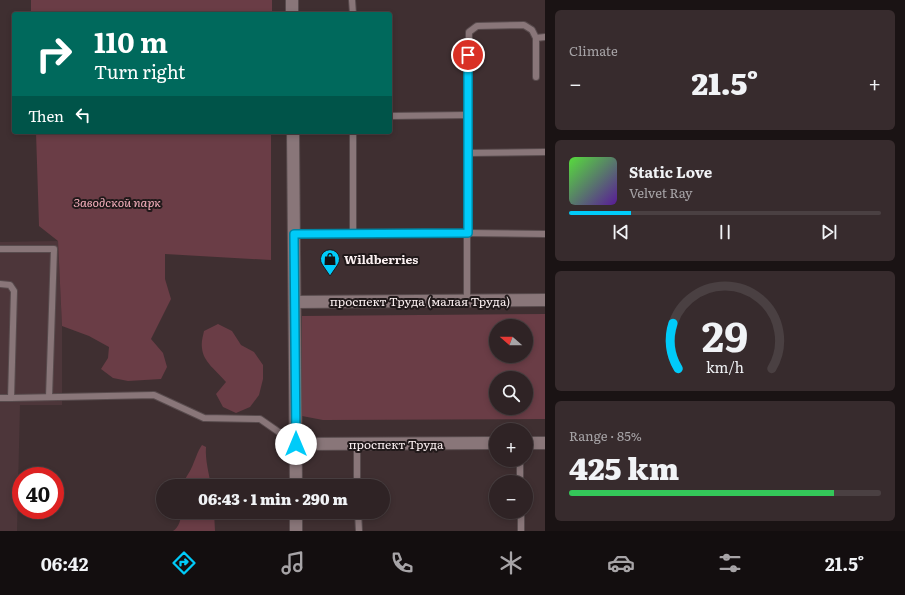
<!DOCTYPE html>
<meta charset="utf-8">
<style>
body{margin:0;font-family:Literata,serif;background:#372b2d;color:#f1f3f6;height:100vh;display:flex;flex-direction:column;font-size:15px;white-space:nowrap}
*{box-sizing:border-box;margin:0}
p{font-size:13px;color:#a7a4a7}
.icon{flex:none;width:22px;height:22px;fill:none;stroke:currentColor;stroke-width:2;stroke-linecap:round;stroke-linejoin:round}
.map{position:relative;flex:1;overflow:hidden}
.drawer{display:flex;flex-direction:column;gap:10px;padding:10px;background:#1a1314;width:360px}
.drawer>*{flex:none}
.hud{position:absolute;left:12px;top:12px;width:380px;height:122px;border-radius:4px;box-shadow:0 2px 6px #0003,0 0 0 1px #4a4042;background:#00695c;color:#fff;overflow:hidden}
.needle{width:26px;rotate:290deg}
.fabs{position:absolute;left:489px;top:319px;display:grid;gap:8px}
.fabs a{display:grid;place-items:center;width:44px;height:44px;border-radius:50%;background:#2f2325;box-shadow:0 2px 6px #0003,0 0 0 1px #4a4042;font-size:20px}
.speed{position:absolute;left:12px;top:467px;display:flex;gap:8px;font-size:20px;font-weight:700;text-align:center}
.speed>*{display:grid;place-content:center;width:52px;height:52px;border-radius:50%;background:#2f2325;box-shadow:0 2px 6px #0003,0 0 0 1px #4a4042;line-height:1}
.speed .limit{border:6px solid #d22;background:#fff;color:#111}
.pin{position:absolute;display:grid;place-items:center;width:34px;height:34px;color:#fff;margin:-17px;border:2px solid #fff;border-radius:50%;box-shadow:0 1px 4px #0007}
.me{position:absolute;width:44px;margin:-22px;rotate:0deg;stroke-linejoin:round;filter:drop-shadow(0 0 3px #0008)}
.turn{display:flex;align-items:center;gap:14px;height:84px;padding:0 16px;font-size:18px}
.turn .icon{width:52px;height:52px;stroke-width:2.5}
.turn b{display:block;font-size:28px;line-height:34px}
.then{display:flex;align-items:center;height:38px;padding:0 16px;background:#0003;gap:8px;font-size:15px}
.big{font-size:30px;font-weight:800;line-height:1.1}
.drawer .tile{flex:1;display:flex;flex-direction:column;justify-content:center;gap:6px;min-width:0;padding:0 14px;border-radius:6px;background:#372b2d}
.drawer .dial{align-items:center;gap:0}
.dial svg{height:104px;overflow:visible;fill:none;stroke:#4a4042;stroke-width:7;stroke-linecap:round;text-anchor:middle}
.dial text{fill:#f1f3f6;stroke:none}
.song{display:flex;align-items:center;gap:12px}
.cover{width:48px;height:48px;border-radius:6px;background:linear-gradient(135deg,hsl(110 70% 55%),hsl(270 70% 35%))}
.played{height:4px;border-radius:2px;background:linear-gradient(90deg,#00cbf9 20%,#4a4042 20%)}
.keys{display:flex;justify-content:space-around;direction:ltr}
.heat{display:flex;justify-content:space-between;align-items:center;font-size:22px;direction:ltr}
.charge{height:6px;border-radius:3px;background:linear-gradient(90deg,#34c759 85%,#4a4042 0)}
.trip{position:absolute;left:156px;top:479px;width:234px;height:40px;border-radius:20px;background:#2f2325;box-shadow:0 2px 6px #0003,0 0 0 1px #4a4042;font-weight:800;line-height:40px;text-align:center}
.tab-bar{display:flex;height:64px;justify-content:space-around;align-items:center;background:#130e0f;color:#a7a4a7}
.tab-bar .icon{width:28px;height:28px}
.tab-bar .selected{color:#00cbf9}
.tab-bar b{font-size:18px;color:#f1f3f6}
main{display:flex;flex:1;min-height:0}
.map>svg:first-child{display:block}
</style>
<main>
<div class="map">
<svg width="545" height="531" viewBox="0 0 545 531">
<rect width="100%" height="100%" fill="#3f2f31"/>
<!-- built -->
<polygon fill="#4d363a" points="58,241 62,326 62,405 20,405 17,531 0,531 0,242"/>
<!-- green -->
<g fill="#6a3d46" fill-rule="evenodd">
<rect x="31" y="0" width="241" height="14"/>
<polygon points="36,132 271,132 271,260 165,254 165,279 171,299 151,339 163,353 167,367 161,379 128,381 113,378 101,369 108,358 109,347 89,336 62,326 58,241 39,226"/>
<path d="M 545,314 L 545,419 L 323,420 L 302,416 L 302,316 ZM 496,326 L 526,326 L 526,356 L 496,356 ZM 496,378 L 526,378 L 526,408 L 496,408 Z"/>
<path d="M 218,324 L 232,331 L 241,345 L 254,352 L 263,365 L 263,379 L 259,395 L 250,407 L 236,413 L 223,407 L 216,394 L 226,382 C 217,371 203,362 202,348 C 201,342 203,336 204,331 Z"/>
<path d="M 202,445 L 206,447 C 205,460 209,473 211,486 L 183,486 C 184,479 188,475 191,469 C 195,461 197,452 202,445 Z"/>
<path d="M 182,512 L 214,512 L 215,531 L 173,531 C 179,528 181,518 182,512 Z"/>
</g>
<g fill="none" stroke-linecap="round" stroke-linejoin="round">
<defs>
<g id="service">
<polyline points="352,0 353,14"/>
<polyline points="536,77 536,38 545,37"/>
<polyline points="390,116 467,115"/>
<polyline points="353,132 353,234"/>
<polyline points="468,153 545,152"/>
<polyline points="294,234 468,233 545,234"/>
<polyline points="0,249 54,249 49,397"/>
<polyline points="0,284 10,285 14,291 11,398 154,395 204,418 260,419 296,444"/>
<polyline points="467,301 467,115 469,32 477,26 524,25 532,30 536,38"/>
<polyline points="0,398 11,398"/>
<polyline points="357,444 357,486"/>
<polyline points="520,460 520,482"/>
<polyline points="358,512 359,531"/>
<polyline points="521,512 521,531"/>
</g>
<polyline id="minor" points="295,302 545,300"/>
<g id="tertiary">
<polyline points="292,0 292,14"/>
<polyline points="293,132 296,486"/>
<polyline points="526,443 545,443"/>
<polyline points="296,444 496,443"/>
<polyline points="296,531 296,512"/>
</g>
</defs>
<!-- service casing -->
<use href="#service" stroke="#584b4d" stroke-width="8"/>
<!-- minor casing -->
<use href="#minor" stroke="#584b4d" stroke-width="14"/>
<!-- tertiary casing -->
<use href="#tertiary" stroke="#584b4d" stroke-width="14"/>
<!-- service -->
<use href="#service" stroke="#897679" stroke-width="6"/>
<!-- minor -->
<use href="#minor" stroke="#897679" stroke-width="12"/>
<!-- tertiary -->
<use href="#tertiary" stroke="#897679" stroke-width="12"/>
</g>
<g fill="none" stroke-linecap="round" stroke-linejoin="round">
<defs>
<polyline id="route" points="296,444 294,234 468,233 468,55"/>
</defs>
<!-- route casing -->
<use href="#route" stroke="#0084a2" stroke-width="10"/>
<!-- route -->
<use href="#route" stroke="#00cbf9" stroke-width="7"/>
</g>
<!-- icons -->
<defs>
<symbol id="shop-pin" viewBox="-11 -11 22 30"><path d="M0 17L-7.5 6A9.5 9.5 0 1 1 7.5 6Z" fill="#00cbf9" stroke="#21191a"/><path d="M-5-2.5h2.3a2.7 3.5 0 0 1 5.4 0H5L5.5 6h-11ZM-1.5-2.5h3a1.5 2.3 0 0 0-3 0Z" fill="#111"/></symbol>
</defs>
<g fill-rule="evenodd">
<use href="#shop-pin" x="319" y="248" width="22" height="30"/>
</g>
<g text-anchor="middle" dominant-baseline="central" stroke-width="4" stroke-linejoin="round" paint-order="stroke">
<!-- park labels -->
<g font-size="12" font-style="italic" fill="#f4afbc" stroke="#21191a">
<text x="117" y="202">Заводской парк</text>
</g>
<!-- poi labels -->
<g font-size="12" font-weight="bold" fill="#fbf0f1" stroke="#21191a" text-anchor="start">
<text x="344" y="259">Wildberries</text>
</g>
<!-- street labels -->
<g font-size="12" fill="#fbf0f1" stroke="#21191a">
<text x="420" y="301">проспект Труда (малая Труда)</text>
<text x="396" y="444">проспект Труда</text>
</g>
</g>
</svg>
<div class="fabs">
<a><svg class="needle" viewBox="-14 -14 28 28"><path d="M0-13l5 13h-10z" fill="#e53935"/><path d="M0 13l5-13h-10z" fill="#a7a4a7"/></svg></a>
<a><svg class="icon" aria-label="search" viewBox="0 0 24 24"><circle cx="10" cy="10" r="6"/><path d="M15 15l6 6"/></svg></a>
<a>+</a>
<a>−</a>
</div>
<div class="speed"><div class="limit">40</div></div>
<div class="pin" style="left:468px;top:55px;background:#d93025"><svg class="icon" aria-label="arrive" viewBox="0 0 24 24"><path d="M6 21V4h12l-3 4 3 4H6"/></svg></div>
<svg class="me" style="left:296px;top:444px" viewBox="-20 -20 40 40"><circle r="19" fill="#fff"/><path d="M0-13L10 11 0 6-10 11z" fill="#00cbf9"/></svg>
<div class="trip">06:43 · 1 min · 290 m</div>
<div class="hud">
<div class="turn"><svg class="icon" aria-label="right" viewBox="0 0 24 24"><path d="M7 20v-9h11M14 6l5 5-5 5"/></svg><div><b>110 m</b>Turn right</div></div>
<div class="then">Then<svg class="icon" aria-label="left" viewBox="0 0 24 24"><path d="M17 20v-9H6M10 6l-5 5 5 5"/></svg></div>
</div>
</div>
<section class="drawer">
<div class="tile"><p>Climate</p>
<div class="heat"><a>−</a><b class="big">21.5°</b><a>+</a></div>
</div>
<div class="tile">
<div class="song"><i class="cover"></i><div><b>Static Love</b><p>Velvet Ray</p></div></div>
<div class="played"></div>
<div class="keys"><svg class="icon" aria-label="previous" viewBox="0 0 24 24"><path d="M18 5L8 12l10 7zM5 5v14"/></svg><svg class="icon" aria-label="pause" viewBox="0 0 24 24"><path d="M8 5v14M16 5v14"/></svg><svg class="icon" aria-label="next" viewBox="0 0 24 24"><path d="M6 5l10 7-10 7zM19 5v14"/></svg></div>
</div>
<div class="tile dial"><svg viewBox="0 0 100 80">
<path d="M14 69A42 42 0 1 1 86 69"/>
<path d="M14 69A42 42 0 0 1 10 34" stroke="#00cbf9"/>
<text x="50" y="56" font-size="32" font-weight="700">29</text>
<text x="50" y="72" font-size="11">km/h</text>
</svg></div>
<div class="tile"><p>Range · 85%</p><b class="big">425 km</b><div class="charge"></div></div>
</section>
</main>
<nav class="tab-bar">
<b>06:42</b>
<svg class="icon selected" aria-label="directions" viewBox="0 0 24 24"><path d="M12 3l9 9-9 9-9-9zM9 14v-3h6M13 9l2 2-2 2"/></svg>
<svg class="icon" aria-label="music" viewBox="0 0 24 24"><path d="M9 18V5l10-2v13"/><circle cx="6" cy="18" r="3"/><circle cx="16" cy="16" r="3"/></svg>
<svg class="icon" aria-label="phone" viewBox="0 0 24 24"><path d="M5 4h4l2 5-3 2q2 4 5 5l2-3 5 2v4C11 20 4 13 5 4z"/></svg>
<svg class="icon" aria-label="climate" viewBox="0 0 24 24"><path d="M12 3v18M4 7l16 10M4 17L20 7"/></svg>
<svg class="icon" aria-label="car" viewBox="0 0 24 24"><path d="M5 17H2v-5l4-1 3-4h7l3 4 3 1v5h-3M9 17h6M6 11h13"/><circle cx="7" cy="17" r="2"/><circle cx="17" cy="17" r="2"/></svg>
<svg class="icon" aria-label="filters" viewBox="0 0 24 24"><path d="M4 7h16M4 17h16"/><circle cx="9" cy="7" r="2"/><circle cx="15" cy="17" r="2"/></svg>
<b>21.5°</b>
</nav>
